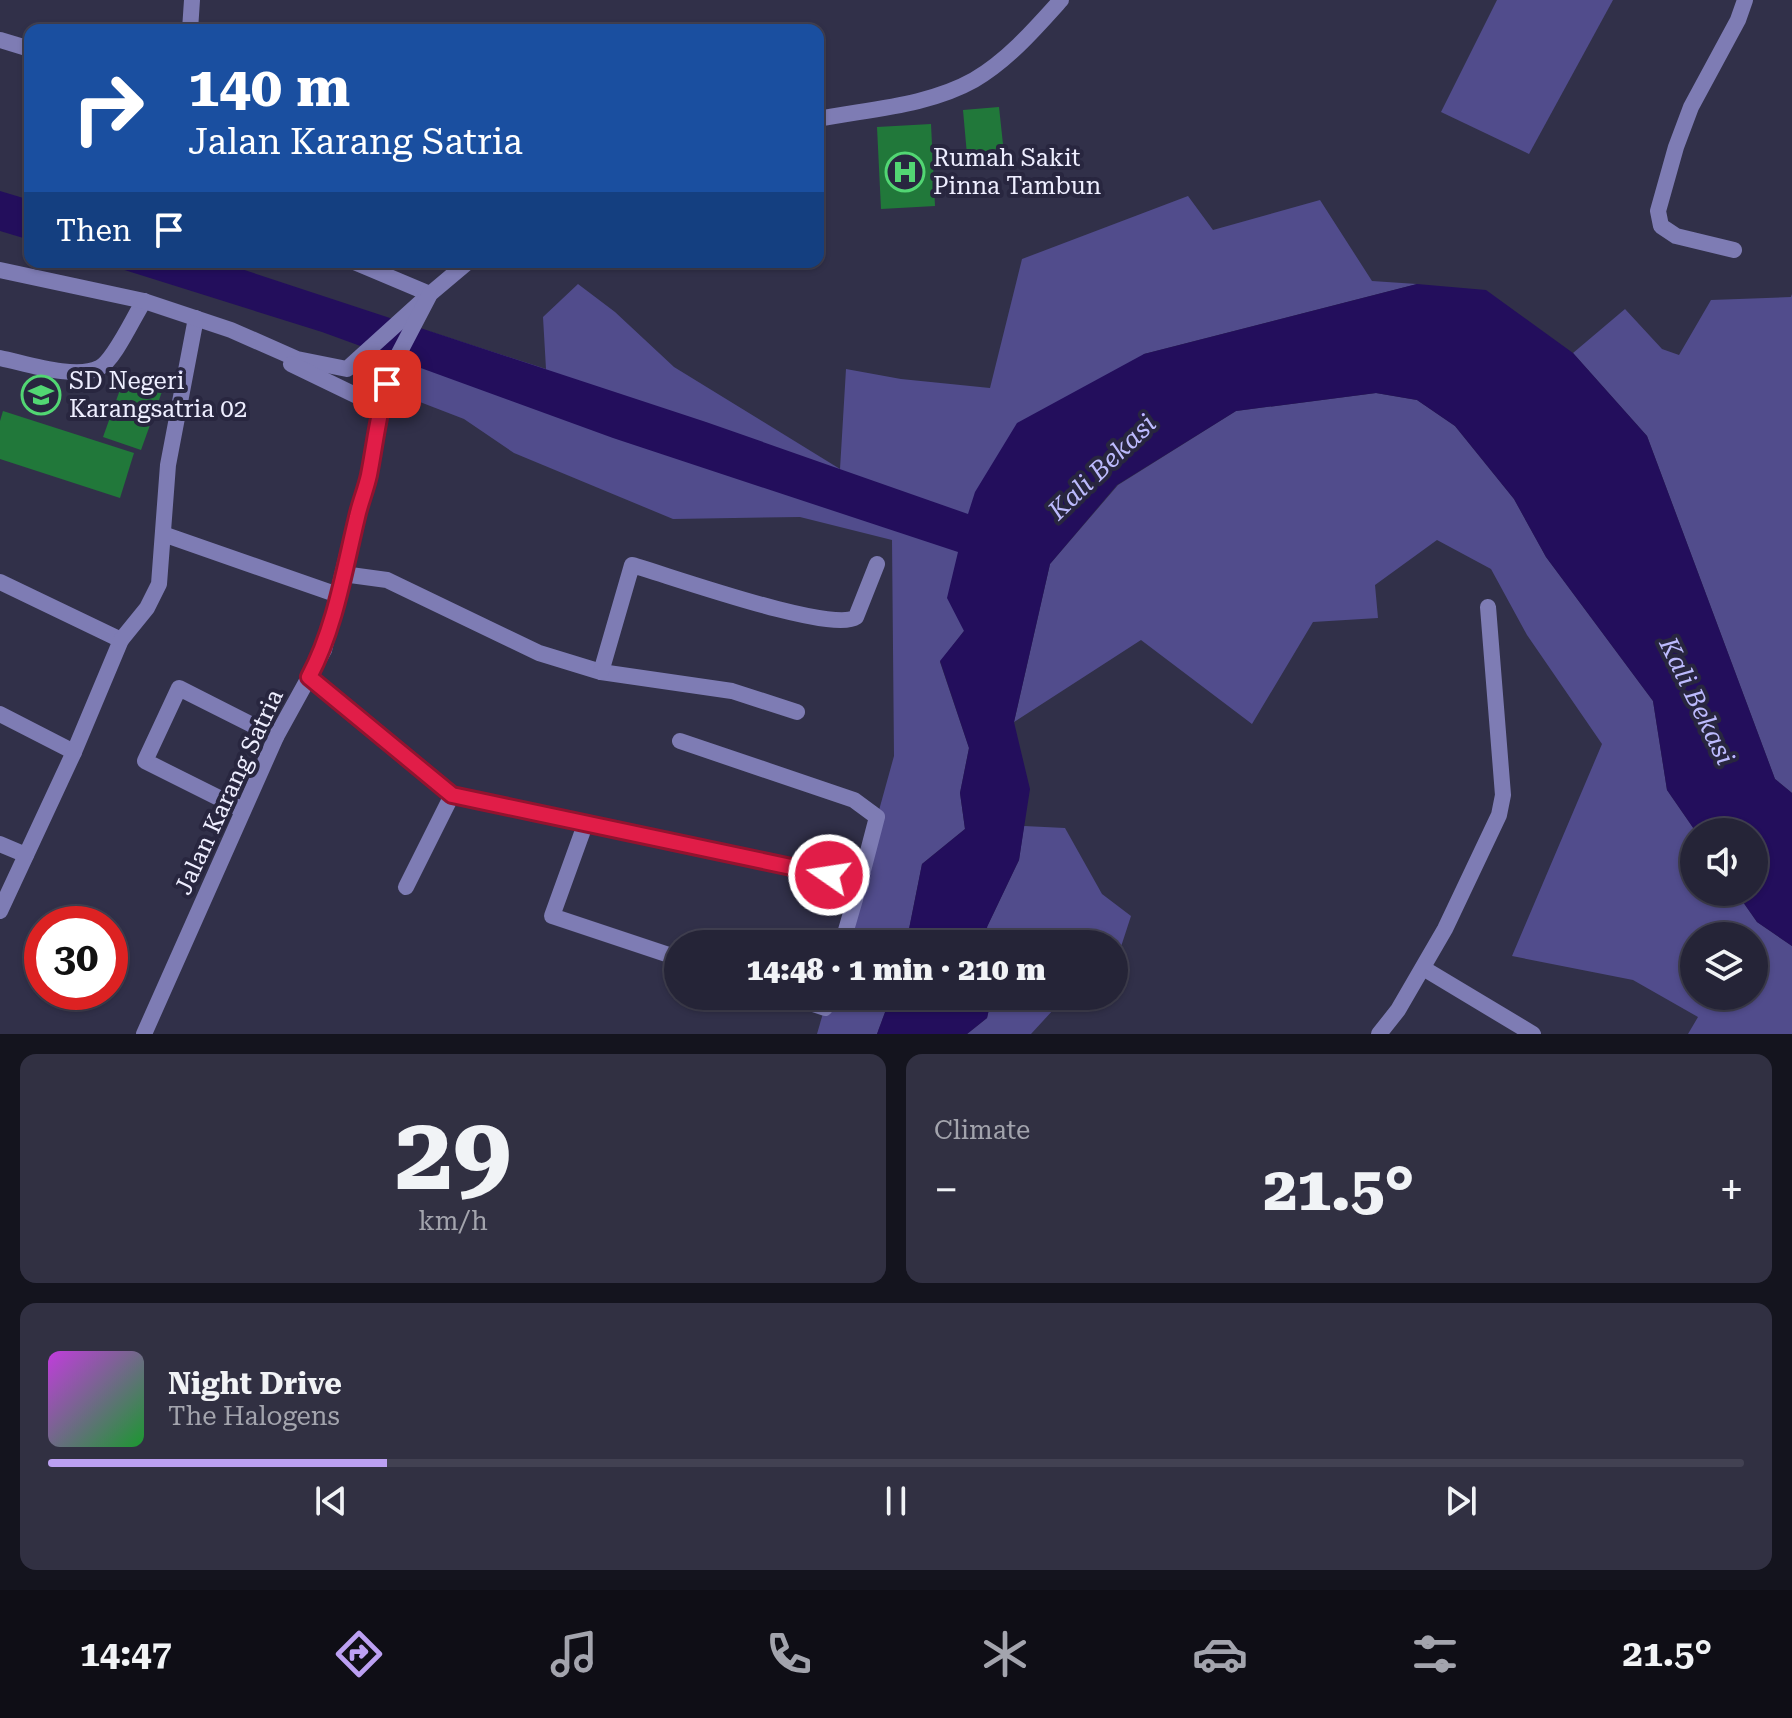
<!DOCTYPE html>
<meta charset="utf-8">
<style>
body{margin:0;font-family:"Roboto Serif",serif;background:#313042;color:#f1f3f6;height:100vh;display:flex;flex-direction:column;font-size:30px;white-space:nowrap}
*{box-sizing:border-box;margin:0}
p{font-size:26px;color:#a3a4ad}
.icon{flex:none;width:44px;height:44px;fill:none;stroke:currentColor;stroke-width:2;stroke-linecap:round;stroke-linejoin:round}
.map{position:relative;height:1034px;overflow:hidden}
.sheet{display:flex;flex-direction:column;gap:20px;padding:20px;background:#14141e;flex:1}
.sheet>*{flex:none}
.top-card{position:absolute;left:24px;top:24px;width:800px;height:244px;border-radius:16px;box-shadow:0 2px 6px #0004,0 0 0 2px #424152;background:#1a4fa0;color:#fff;overflow:hidden}
.controls{position:absolute;left:1680px;top:818px;display:grid;gap:16px}
.controls a{display:grid;place-items:center;width:88px;height:88px;border-radius:50%;background:#252437;box-shadow:0 2px 6px #0004,0 0 0 2px #424152;font-size:40px}
.speed{position:absolute;left:24px;top:906px;display:flex;gap:16px;font-size:40px;font-weight:700;text-align:center}
.speed>*{display:grid;place-content:center;width:104px;height:104px;border-radius:50%;background:#252437;box-shadow:0 2px 6px #0004,0 0 0 2px #424152;line-height:1}
.speed .limit{border:12px solid #d22;background:#fff;color:#111}
.pin{position:absolute;display:grid;place-items:center;width:68px;height:68px;color:#fff;margin:-34px;border-radius:16px;box-shadow:0 4px 12px #0006}
.me{position:absolute;width:88px;margin:-44px;rotate:283deg;stroke-linejoin:round;filter:drop-shadow(0 0 6px #0008)}
.turn{display:flex;align-items:center;gap:28px;height:168px;padding:0 32px;font-size:36px}
.turn .icon{width:104px;height:104px;stroke-width:2.5}
.turn b{display:block;font-size:56px;line-height:68px}
.then{display:flex;align-items:center;height:76px;padding:0 32px;background:#0003;gap:16px;font-size:30px}
.big{font-size:60px;font-weight:800;line-height:1.1}
.sheet .tile{flex:1;display:flex;flex-direction:column;justify-content:center;gap:12px;min-width:0;padding:0 28px;border-radius:16px;background:#313042}
.sheet .dial{align-items:center;gap:0}
.dial b{font-size:104px;line-height:1}
.song{display:flex;align-items:center;gap:24px}
.cover{width:96px;height:96px;border-radius:12px;background:linear-gradient(135deg,hsl(290 70% 55%),hsl(130 70% 35%))}
.played{height:8px;border-radius:4px;background:linear-gradient(90deg,#bca0f2 20%,#424152 20%)}
.keys{display:flex;justify-content:space-around;direction:ltr}
.heat{display:flex;justify-content:space-between;align-items:center;font-size:44px;direction:ltr}
.sheet .tiles{flex:1;display:grid;gap:20px;grid-template-columns:1fr 1fr}
.tile:last-child{grid-column:span 2}
.trip{position:absolute;left:664px;top:930px;width:464px;height:80px;border-radius:40px;background:#252437;box-shadow:0 2px 6px #0004,0 0 0 2px #424152;font-weight:800;line-height:80px;text-align:center}
.menu{display:flex;height:128px;justify-content:space-around;align-items:center;background:#0f0e16;color:#a3a4ad}
.menu .icon{width:56px;height:56px}
.menu .on{color:#bca0f2}
.menu b{font-size:36px;color:#f1f3f6}
.map>svg:first-child{display:block}
</style>
<div class="map">
<svg width="1792" height="1034" viewBox="0 0 1792 1034">
<rect width="100%" height="100%" fill="#313049"/>
<!-- green -->
<g fill="#514c8c" fill-rule="evenodd">
<polygon points="1497,0 1613,0 1529,154 1441,112"/>
<polygon points="1188,196 1213,230 1320,200 1372,281 1417,284 1144,354 964,631 940,662 969,748 960,793 965,829 922,864 906,944 842,944 894,756 892,540 800,517 673,519 514,453 464,419 394,392 410,356 428,331 546,369 543,317 578,284 615,312 674,367 840,469 846,369 901,379 990,388 1022,259"/>
<polygon points="1792,294 1792,793 1775,779 1647,436 1573,353 1625,309 1662,349 1679,355 1711,300 1791,297"/>
<path d="M 1376,393 L 1417,400 L 1455,426 L 1514,499 L 1546,557 L 1653,701 L 1667,790 L 1696,832 L 1694,892 L 1736,892 L 1757,922 L 1792,946 L 1792,1034 L 1688,1034 L 1698,1017 L 1633,980 L 1512,956 L 1602,744 L 1527,635 L 1491,569 L 1437,540 L 1375,585 L 1378,618 L 1313,622 L 1252,724 L 1141,640 L 1014,722 L 1050,564 L 1118,485 L 1236,411 ZM 1694,936 L 1754,936 L 1754,996 L 1694,996 Z"/>
<polygon points="1024,826 1065,828 1102,894 1131,916 1117,959 1114,960 1114,944 989,944 987,927 1019,860"/>
<polygon points="828,996 891,996 877,1034 817,1034"/>
<polygon points="992,996 1075,996 1054,1009 1031,1034 967,1034 987,1018"/>
</g>
<!-- water -->
<g fill="#230e5c">
<polygon points="0,191 30,200 30,240 0,231"/>
<polygon points="99,262 220,262 706,422 968,514 975,492 1017,423 1144,354 1417,284 1486,290 1573,353 1647,436 1775,779 1792,793 1792,946 1757,922 1736,892 1754,892 1754,832 1696,832 1667,790 1653,701 1546,557 1514,499 1455,426 1417,400 1376,393 1236,411 1117,485 1050,564 1014,722 1030,789 1019,860 987,927 989,944 906,944 922,864 965,829 960,793 969,748 940,661 964,631 947,598 958,552 613,438 322,332"/>
<polygon points="891,996 992,996 987,1018 967,1034 877,1034"/>
</g>
<!-- building -->
<g fill="#21783a">
<polygon points="999,107 1005,163 968,166 963,110"/>
<polygon points="931,124 935,206 881,209 877,127"/>
<polygon points="126,373 164,386 141,450 103,437"/>
<polygon points="3,411 134,453 120,498 0,459 0,421"/>
</g>
<g fill="none" stroke-linecap="round" stroke-linejoin="round">
<!-- service -->
<g stroke="#7e7cb4" stroke-width="16">
<path d="M 0,358 C 25,363 75,380 99,368 C 114,361 134,316 144,301"/>
<polyline points="243,810 145,761 179,688 276,737"/>
</g>
<!-- minor -->
<g stroke="#7e7cb4" stroke-width="16">
<polyline points="190,30 192,0"/>
<polyline points="0,40 30,49"/>
<polyline points="1734,250 1676,236 1661,226 1658,211 1676,147 1691,107 1738,20 1745,0"/>
<polyline points="354,262 430,294"/>
<polyline points="163,534 338,595"/>
<polyline points="343,574 387,580 539,653 601,672 732,691 797,712"/>
<polyline points="0,582 121,640"/>
<path d="M 601,672 L 632,565 C 668,575 832,634 856,617 L 877,564"/>
<polyline points="309,677 452,795 860,882 842,944"/>
<polyline points="0,714 74,752"/>
<polyline points="680,741 854,800 877,817 860,882"/>
<polyline points="586,822 552,916 678,958"/>
<polyline points="0,844 26,855"/>
<polyline points="406,887 452,795"/>
<polyline points="0,911 74,752 121,640 147,608 159,584 168,465 196,318"/>
<polyline points="1423,968 1533,1034"/>
<polyline points="789,996 825,1008 828,996"/>
<polyline points="1379,1034 1398,1010 1445,929 1499,815 1503,795 1488,607"/>
</g>
<!-- tertiary -->
<g stroke="#7e7cb4" stroke-width="16">
<path d="M 818,119 C 869,109 928,106 974,80 C 1008,60 1035,29 1061,0"/>
<polyline points="0,270 144,301 231,330 297,359 347,369 421,302"/>
<polyline points="291,364 380,407"/>
<polyline points="144,1034 276,737 324,650 359,505 369,479 380,407 395,361 430,294 468,262"/>
</g>
</g>
<g fill="none" stroke-linecap="round" stroke-linejoin="round">
<defs>
<path id="route" d="M 387,384 C 378,414 375,444 369,475 C 366,489 360,503 357,517 C 344,571 335,628 309,677 L 452,795 L 829,875"/>
</defs>
<!-- route casing -->
<use href="#route" stroke="#92132f" stroke-width="20"/>
<!-- route -->
<use href="#route" stroke="#e11d48" stroke-width="14"/>
</g>
<!-- icons -->
<defs>
<symbol id="hospital-ring" viewBox="-11 -11 22 22"><circle r="9.5" fill="#28263f" stroke="#52d673" stroke-width="1.5"/><path d="M-5-5h3v3.5h4V-5h3V5h-3V1.5h-4V5h-3Z" fill="#52d673"/></symbol>
<symbol id="school-ring" viewBox="-11 -11 22 22"><circle r="9.5" fill="#28263f" stroke="#52d673" stroke-width="1.5"/><path d="M0-5L7-2L0 1L-7-2ZM-4 1L0 2.5L4 1V4Q0 6-4 4Z" fill="#52d673"/></symbol>
</defs>
<g fill-rule="evenodd">
<use href="#hospital-ring" x="883" y="150" width="44" height="44"/>
<use href="#school-ring" x="19" y="373" width="44" height="44"/>
</g>
<g text-anchor="middle" dominant-baseline="central" stroke-width="8" stroke-linejoin="round" paint-order="stroke">
<!-- poi labels -->
<g font-size="24" fill="#eef" stroke="#28263f" text-anchor="start">
<text x="933" y="158">Rumah Sakit<tspan x="933" dy="28">Pinna Tambun</tspan></text>
<text x="69" y="381">SD Negeri<tspan x="69" dy="28">Karangsatria 02</tspan></text>
</g>
<!-- street labels -->
<g font-size="24" fill="#eef" stroke="#28263f">
<text transform="translate(229 792) rotate(-65)">Jalan Karang Satria</text>
</g>
<!-- water labels -->
<g font-size="26" font-style="italic" fill="#bcbafd" stroke="#28263f">
<text transform="translate(1102 467) rotate(-44)">Kali Bekasi</text>
<text transform="translate(1697 701) rotate(64)">Kali Bekasi</text>
</g>
</g>
</svg>
<div class="controls">
<a><svg class="icon" aria-label="sound" viewBox="0 0 24 24"><path d="M4 9h4l5-4v14l-5-4H4zM17 9q2 3 0 6"/></svg></a>
<a><svg class="icon" aria-label="layers" viewBox="0 0 24 24"><path d="M12 4l9 5-9 5-9-5zM3 14l9 5 9-5"/></svg></a>
</div>
<div class="speed"><div class="limit">30</div></div>
<div class="pin" style="left:387px;top:384px;background:#d93025"><svg class="icon" aria-label="arrive" viewBox="0 0 24 24"><path d="M6 21V4h12l-3 4 3 4H6"/></svg></div>
<svg class="me" style="left:829px;top:875px" viewBox="-20 -20 40 40"><circle r="17" fill="#e11d48" stroke="#fff" stroke-width="3"/><path d="M0-11L8 9 0 5-8 9z" fill="#fff"/></svg>
<div class="trip">14:48 · 1 min · 210 m</div>
<div class="top-card">
<div class="turn"><svg class="icon" aria-label="right" viewBox="0 0 24 24"><path d="M7 20v-9h11M14 6l5 5-5 5"/></svg><div><b>140 m</b>Jalan Karang Satria</div></div>
<div class="then">Then<svg class="icon" aria-label="arrive" viewBox="0 0 24 24"><path d="M6 21V4h12l-3 4 3 4H6"/></svg></div>
</div>
</div>
<section class="sheet">
<div class="tiles">
<div class="tile dial"><b>29</b><p>km/h</p></div>
<div class="tile"><p>Climate</p>
<div class="heat"><a>−</a><b class="big">21.5°</b><a>+</a></div>
</div>
<div class="tile">
<div class="song"><i class="cover"></i><div><b>Night Drive</b><p>The Halogens</p></div></div>
<div class="played"></div>
<div class="keys"><svg class="icon" aria-label="previous" viewBox="0 0 24 24"><path d="M18 5L8 12l10 7zM5 5v14"/></svg><svg class="icon" aria-label="pause" viewBox="0 0 24 24"><path d="M8 5v14M16 5v14"/></svg><svg class="icon" aria-label="next" viewBox="0 0 24 24"><path d="M6 5l10 7-10 7zM19 5v14"/></svg></div>
</div>
</div>
</section>
<nav class="menu">
<b>14:47</b>
<svg class="icon on" aria-label="directions" viewBox="0 0 24 24"><path d="M12 3l9 9-9 9-9-9zM9 14v-3h6M13 9l2 2-2 2"/></svg>
<svg class="icon" aria-label="music" viewBox="0 0 24 24"><path d="M9 18V5l10-2v13"/><circle cx="6" cy="18" r="3"/><circle cx="16" cy="16" r="3"/></svg>
<svg class="icon" aria-label="phone" viewBox="0 0 24 24"><path d="M5 4h4l2 5-3 2q2 4 5 5l2-3 5 2v4C11 20 4 13 5 4z"/></svg>
<svg class="icon" aria-label="climate" viewBox="0 0 24 24"><path d="M12 3v18M4 7l16 10M4 17L20 7"/></svg>
<svg class="icon" aria-label="car" viewBox="0 0 24 24"><path d="M5 17H2v-5l4-1 3-4h7l3 4 3 1v5h-3M9 17h6M6 11h13"/><circle cx="7" cy="17" r="2"/><circle cx="17" cy="17" r="2"/></svg>
<svg class="icon" aria-label="filters" viewBox="0 0 24 24"><path d="M4 7h16M4 17h16"/><circle cx="9" cy="7" r="2"/><circle cx="15" cy="17" r="2"/></svg>
<b>21.5°</b>
</nav>
